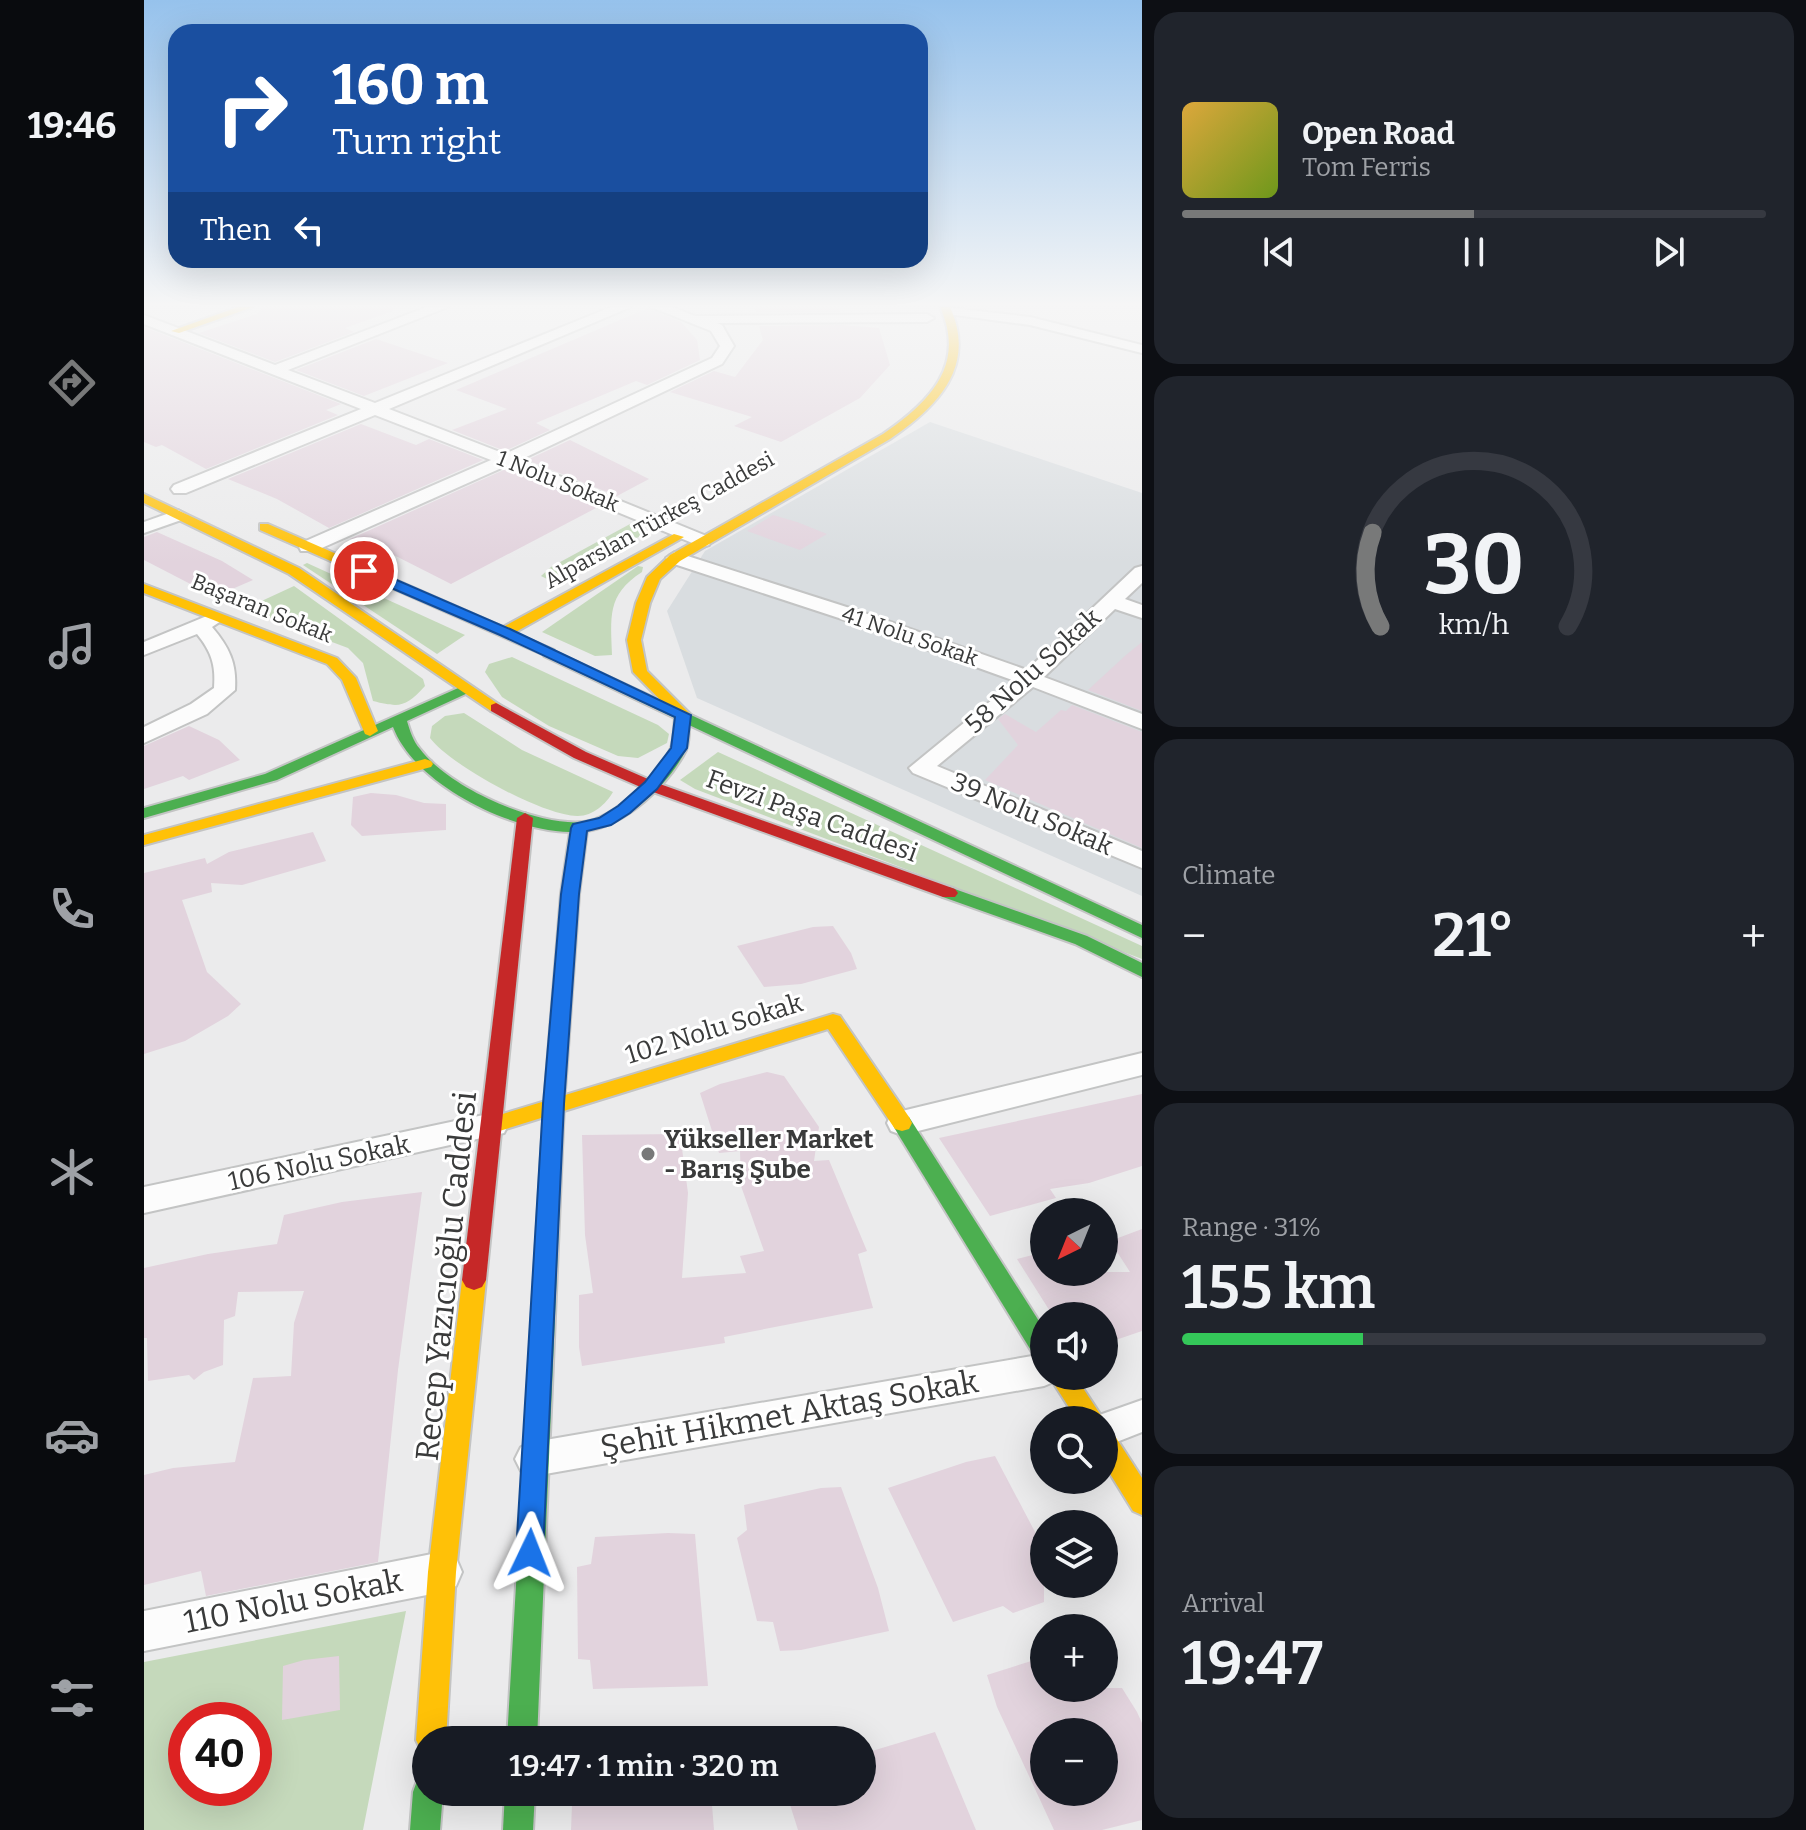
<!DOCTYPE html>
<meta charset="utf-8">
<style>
body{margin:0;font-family:Bitter,serif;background:#20242c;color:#f1f3f6;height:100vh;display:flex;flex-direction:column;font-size:30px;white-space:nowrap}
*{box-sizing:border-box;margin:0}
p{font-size:26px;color:#9ea1a6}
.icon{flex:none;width:44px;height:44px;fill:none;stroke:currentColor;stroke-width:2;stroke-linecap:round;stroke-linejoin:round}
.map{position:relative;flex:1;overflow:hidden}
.sheet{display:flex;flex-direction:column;gap:12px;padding:12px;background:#0d0f14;width:664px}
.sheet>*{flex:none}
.hud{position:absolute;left:24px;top:24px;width:760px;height:244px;border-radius:24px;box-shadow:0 8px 32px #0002;background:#1a4fa0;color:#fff;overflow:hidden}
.needle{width:52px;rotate:223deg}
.tools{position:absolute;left:886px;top:1198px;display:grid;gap:16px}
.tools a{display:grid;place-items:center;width:88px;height:88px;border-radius:50%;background:#171b24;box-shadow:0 8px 32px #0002;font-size:40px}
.speed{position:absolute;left:24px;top:1702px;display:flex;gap:16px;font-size:40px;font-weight:700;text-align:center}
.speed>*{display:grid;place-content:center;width:104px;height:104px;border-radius:50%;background:#171b24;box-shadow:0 8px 32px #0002;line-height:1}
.speed .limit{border:12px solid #d22;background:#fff;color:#111}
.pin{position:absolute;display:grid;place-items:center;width:68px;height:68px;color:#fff;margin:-34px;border:4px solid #fff;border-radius:50%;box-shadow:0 2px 8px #0007}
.me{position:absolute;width:88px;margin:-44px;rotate:2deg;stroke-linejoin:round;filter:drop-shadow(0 0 6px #0008)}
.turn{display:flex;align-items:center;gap:28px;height:168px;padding:0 32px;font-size:36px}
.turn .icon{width:104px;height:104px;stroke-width:2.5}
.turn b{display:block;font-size:56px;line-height:68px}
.then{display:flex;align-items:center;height:76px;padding:0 32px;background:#0003;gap:16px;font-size:30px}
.big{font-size:60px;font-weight:600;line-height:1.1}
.sheet .card{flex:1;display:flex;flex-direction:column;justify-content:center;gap:12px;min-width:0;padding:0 28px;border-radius:24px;background:#20242c}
.sheet .dial{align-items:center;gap:0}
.dial svg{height:208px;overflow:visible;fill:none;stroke:#363941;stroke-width:7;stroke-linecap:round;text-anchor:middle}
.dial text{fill:#f1f3f6;stroke:none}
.song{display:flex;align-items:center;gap:24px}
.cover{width:96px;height:96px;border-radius:12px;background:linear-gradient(135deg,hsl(40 70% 55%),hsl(80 70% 35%))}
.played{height:8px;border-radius:4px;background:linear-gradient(90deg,#787979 50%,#363941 50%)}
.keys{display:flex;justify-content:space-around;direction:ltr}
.heat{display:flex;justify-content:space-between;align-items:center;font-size:44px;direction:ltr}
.charge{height:12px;border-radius:6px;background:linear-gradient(90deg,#34c759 31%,#363941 0)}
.trip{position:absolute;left:268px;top:1726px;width:464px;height:80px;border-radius:40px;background:#171b24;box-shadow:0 8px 32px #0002;font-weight:600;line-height:80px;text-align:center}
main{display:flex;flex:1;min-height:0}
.tabs{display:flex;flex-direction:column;width:144px;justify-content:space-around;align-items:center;background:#090b0e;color:#9ea1a6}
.tabs .icon{width:56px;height:56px}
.tabs .on{color:#787979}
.tabs b{font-size:36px;color:#f1f3f6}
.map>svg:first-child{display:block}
</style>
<main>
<nav class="tabs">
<b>19:46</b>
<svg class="icon on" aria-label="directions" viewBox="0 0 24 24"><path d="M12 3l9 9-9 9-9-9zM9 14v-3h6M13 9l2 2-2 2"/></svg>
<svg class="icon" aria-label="music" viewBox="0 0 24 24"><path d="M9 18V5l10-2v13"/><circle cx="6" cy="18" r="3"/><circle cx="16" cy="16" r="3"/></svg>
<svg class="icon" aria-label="phone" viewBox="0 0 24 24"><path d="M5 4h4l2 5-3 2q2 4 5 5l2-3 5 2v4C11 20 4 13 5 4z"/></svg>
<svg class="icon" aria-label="climate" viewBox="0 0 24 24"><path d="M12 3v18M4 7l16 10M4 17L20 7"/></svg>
<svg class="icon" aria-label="car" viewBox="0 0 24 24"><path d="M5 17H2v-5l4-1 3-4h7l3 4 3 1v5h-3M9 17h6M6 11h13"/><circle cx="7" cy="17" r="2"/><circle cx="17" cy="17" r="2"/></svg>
<svg class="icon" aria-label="filters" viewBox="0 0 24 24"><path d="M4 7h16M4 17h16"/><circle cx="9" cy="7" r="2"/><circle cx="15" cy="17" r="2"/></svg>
</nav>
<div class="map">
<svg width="998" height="1830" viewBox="0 0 998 1830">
<rect width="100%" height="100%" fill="#ebebec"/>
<!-- built -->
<polygon fill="#d9dde0" points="786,422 998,493 998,896 553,698 523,611 561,551"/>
<!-- green -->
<g fill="#c5d9bb" fill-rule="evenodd">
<polygon points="486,524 503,532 413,584 397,576 407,567"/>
<polygon points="163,563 321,635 293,654 159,565"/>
<path d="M 494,566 L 499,567 L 498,572 C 462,595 467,618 468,655 L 451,656 L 398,632 Z"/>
<path d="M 150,586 L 279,679 L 281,686 C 262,707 256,708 229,701 L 219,663 L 204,648 L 100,609 Z"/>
<polygon points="368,657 514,725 525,734 523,743 494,758 474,756 405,726 358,697 341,672 345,664"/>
<path d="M 320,713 L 378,750 L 469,792 C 462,804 449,816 434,816 C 401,817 306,765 286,738 L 288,726 L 301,716 Z"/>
<polygon points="574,752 998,946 998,959 551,789 536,780"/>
<path d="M 262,1611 L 219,1830 L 0,1830 L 0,1662 ZM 42,1720 L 110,1720 L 110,1788 L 42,1788 Z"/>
</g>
<!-- building -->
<g fill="#e2d3dd" fill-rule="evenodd">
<polygon points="118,307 249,307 249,311 201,328 210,332 131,362 55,333 113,314"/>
<polygon points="610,307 695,307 696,312 612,312"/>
<polygon points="504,308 537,322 553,340 556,360 503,385 492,381 392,423 406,430 361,451 308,430 363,409 312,390"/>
<polygon points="698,325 735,328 746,365 716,398 637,442 590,426 608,417 526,392 570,371 591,377 619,340 615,326"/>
<polygon points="0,327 197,404 182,410 194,415 62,469 18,445 12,447 0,442"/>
<polygon points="232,339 304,363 220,396 152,370"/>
<polygon points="217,424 272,445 285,439 339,460 185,528 133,499 84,479"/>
<polygon points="426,440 505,479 473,496 383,460"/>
<polygon points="362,469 454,507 307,584 234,547 227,550 206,539"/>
<polygon points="629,515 653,522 683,534 656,550 603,531"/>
<polygon points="13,532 78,561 109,580 72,596 60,591 0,560 0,537"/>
<polygon points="998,642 998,711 944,690 982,655"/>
<polygon points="928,705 998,732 998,848 841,780 874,745 854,719 861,714 892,732 917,710 922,711"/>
<polygon points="45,726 75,740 96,760 45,780 39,776 0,789 0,746"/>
<polygon points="227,793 252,795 280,803 302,804 302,830 218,836 207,825 209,797"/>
<polygon points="169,832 182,861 98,885 67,883 68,892 38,900 63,972 97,1004 84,1016 41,1041 0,1054 0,873 61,858 63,864 85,852"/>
<polygon points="689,926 707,953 713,969 657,984 620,987 593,946 669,927"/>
<polygon points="623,1072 640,1076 675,1127 670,1161 685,1160 723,1251 714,1254 729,1308 580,1337 581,1343 438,1366 435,1347 435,1295 449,1293 441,1235 438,1135 536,1134 544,1193 538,1278 602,1273 596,1256 620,1251 597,1186 596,1151 575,1153 556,1093 576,1084"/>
<polygon points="998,1094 998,1166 945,1183 906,1189 912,1198 846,1216 795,1138"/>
<polygon points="278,1192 254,1370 234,1562 62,1596 57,1571 0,1585 0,1475 29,1468 91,1462 109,1378 147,1376 150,1323 160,1291 94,1292 91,1316 80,1320 79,1365 60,1372 50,1380 45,1375 4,1381 3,1338 0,1338 0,1268 64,1254 133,1244 140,1215 198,1202"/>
<polygon points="998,1229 998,1331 960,1344 960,1316 909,1316 873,1259 900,1252 900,1272 986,1272 966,1241"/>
<polygon points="851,1456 900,1549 900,1602 869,1613 859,1606 809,1622 744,1488 822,1462"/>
<polygon points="697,1487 734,1588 745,1631 657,1650 636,1651 629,1622 613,1621 593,1538 603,1530 600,1505 677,1488"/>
<polygon points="524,1533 551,1534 564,1686 449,1689 446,1660 434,1659 433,1567 447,1564 451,1537"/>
<polygon points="195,1656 196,1710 138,1720 139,1666 160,1660"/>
<path d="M 900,1657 L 900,1688 L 978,1688 L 993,1712 L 998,1723 L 998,1820 L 958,1830 L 910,1830 L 853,1707 L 843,1675 ZM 900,1732 L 960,1732 L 960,1792 L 900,1792 Z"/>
<polygon points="791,1732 832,1830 654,1830 642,1792 718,1792 718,1754"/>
<polygon points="446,1792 567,1792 570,1830 427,1830 428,1805 445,1799"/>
</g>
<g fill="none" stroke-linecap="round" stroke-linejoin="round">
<defs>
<g id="street">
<polygon points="283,307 304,307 144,370 231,403 467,307 487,307 245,409 361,454 568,358 576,346 567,331 507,307 528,307 551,316 783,314 790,318 783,322 573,323 578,325 590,346 578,364 376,460 565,537 567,541 565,545 558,547 362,466 171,551 157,551 155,547 157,543 347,460 231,415 42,493 30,493 27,489 30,485 217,409 0,324 0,315 131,365"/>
<polygon points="799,307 886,317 998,345 998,353 886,325 804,314 799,313"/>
<polygon points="34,510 43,515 40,519 0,533 0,522"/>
<polygon points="531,552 715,611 883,670 991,568 998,566 998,583 981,599 998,605 998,618 971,609 900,677 998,714 998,729 889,687 793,766 998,851 998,868 769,773 765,768 871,681 701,620 524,562 522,558"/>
<path d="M 70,613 L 80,619 L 68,627 C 85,647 93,663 91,690 L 63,714 L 0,743 L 0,727 L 47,704 L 70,688 C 72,665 67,651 53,634 L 0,655 L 0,642 Z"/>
<polygon points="998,1053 998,1075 758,1135 747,1131 743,1123 747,1115 758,1111"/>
<polygon points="349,1113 360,1117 364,1125 360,1133 0,1213 0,1187"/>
<polygon points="900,1354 900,1376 915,1376 912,1381 900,1386 390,1476 377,1471 371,1459 377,1447 390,1442"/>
<polygon points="998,1400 998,1432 960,1447 960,1420 947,1418"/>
<polygon points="298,1552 312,1558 318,1572 312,1586 298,1592 0,1651 0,1611"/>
</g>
<g id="fast">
<path d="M 405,649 L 998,925 L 998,938 L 545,725 C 545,733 545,743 542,750 C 524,786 482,824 443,831 L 435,894 L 420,1104 L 393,1740 L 363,1740 L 400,1104 L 417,894 L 426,832 C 367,831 271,785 249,727 L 133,780 L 0,818 L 0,808 L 121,774 L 321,685 L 326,686 L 326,692 L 263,721 C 266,731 269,741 276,749 C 304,787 392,827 440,822 C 469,819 515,775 527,748 C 530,740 530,727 531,718 L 400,656 L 400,650 Z"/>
<polygon points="805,887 943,936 998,963 998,977 931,944 799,897 796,893"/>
<polygon points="758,1115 765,1117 900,1329 900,1361 891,1357 751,1129 748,1123 751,1117"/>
<polygon points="282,1778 282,1792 299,1792 296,1830 266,1830 269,1792 273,1781"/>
<polygon points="361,1792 391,1792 389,1830 359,1830"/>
</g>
<g id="slow">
<polygon points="94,307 109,307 35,333 27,331"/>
<path d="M 796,307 L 806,307 C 833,367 793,407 746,439 L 536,561 L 516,579 L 506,603 L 497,640 L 503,671 L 547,715 L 544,718 L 534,718 L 489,672 L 483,640 L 492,603 L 503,577 L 526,555 L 739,434 C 784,403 823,366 796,307 Z"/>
<polygon points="0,494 155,568 360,708 357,711 347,711 145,574 0,503"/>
<polygon points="116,524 124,524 359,627 530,534 540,537 370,633 410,650 410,656 405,657 116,530"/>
<polygon points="0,584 193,658 212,678 234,731 226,736 221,734 198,680 183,664 0,593"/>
<polygon points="281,759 287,761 289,764 287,767 0,845 0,835"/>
<polygon points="689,1014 696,1016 765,1117 768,1123 765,1129 758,1131 751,1129 684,1029 349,1133 342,1131 339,1125 342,1119"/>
<polygon points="330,1270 338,1273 342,1280 312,1572 302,1740 282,1740 282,1753 277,1750 272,1740 284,1572 318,1280 322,1273"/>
<polygon points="905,1376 931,1376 960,1420 933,1420"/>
<polygon points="960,1429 969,1433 998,1478 998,1515 989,1511 960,1464"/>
</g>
<g id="jam">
<polygon points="352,703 442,752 513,783 811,889 814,893 811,897 799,897 501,789 430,758 347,711 347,705"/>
<polygon points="381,813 389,818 342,1280 338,1287 330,1290 322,1287 318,1280 373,818"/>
</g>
</defs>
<!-- street casing -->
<use href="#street" stroke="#c3c4c4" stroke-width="4"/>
<!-- fast casing -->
<use href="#fast" stroke="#c3c4c4" stroke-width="4"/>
<!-- slow casing -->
<use href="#slow" stroke="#c3c4c4" stroke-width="4"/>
<!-- jam casing -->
<use href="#jam" stroke="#c3c4c4" stroke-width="4"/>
<!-- street -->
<use href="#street" fill="#fcfcfc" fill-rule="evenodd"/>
<!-- fast -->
<use href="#fast" fill="#4caf50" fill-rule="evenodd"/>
<!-- slow -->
<use href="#slow" fill="#ffc107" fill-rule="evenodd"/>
<!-- jam -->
<use href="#jam" fill="#c62828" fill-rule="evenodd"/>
</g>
<!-- sky -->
<linearGradient id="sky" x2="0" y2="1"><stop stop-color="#96c2ec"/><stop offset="0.54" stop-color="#f6f6f6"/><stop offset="1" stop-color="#f6f6f6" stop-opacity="0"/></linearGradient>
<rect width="998" height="564" fill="url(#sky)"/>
<!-- route -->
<polygon fill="#1a73e8" stroke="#114b97" stroke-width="2" points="215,568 225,568 366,629 547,715 543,748 513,789 486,813 467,825 443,831 435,894 420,1104 399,1553 395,1562 386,1566 376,1562 372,1553 399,1104 417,894 427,828 429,824 455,818 474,806 501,782 527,748 531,717 356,635 215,574"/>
<!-- markers -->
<circle fill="#787979" stroke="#fff" stroke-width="3" cx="504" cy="1154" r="8"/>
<g text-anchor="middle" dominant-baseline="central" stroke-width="6" stroke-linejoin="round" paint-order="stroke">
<!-- far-street labels -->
<g font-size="22" fill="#3a3b3b" stroke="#fff">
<text transform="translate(414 481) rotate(22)">1 Nolu Sokak</text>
<text transform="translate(515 520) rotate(-29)">Alparslan Türkeş Caddesi</text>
<text transform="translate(118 608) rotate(22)">Başaran Sokak</text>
<text transform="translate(766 636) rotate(19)">41 Nolu Sokak</text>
</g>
<!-- street labels -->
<g font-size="26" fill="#3a3b3b" stroke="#fff">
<text transform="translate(889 671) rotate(-42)">58 Nolu Sokak</text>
<text transform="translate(888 814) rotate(23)">39 Nolu Sokak</text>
<text transform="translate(668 816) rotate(20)">Fevzi Paşa Caddesi</text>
<text transform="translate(570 1029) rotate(-17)">102 Nolu Sokak</text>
<text transform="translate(175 1163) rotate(-12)">106 Nolu Sokak</text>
</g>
<!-- poi labels -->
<g font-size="26" font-weight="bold" fill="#3a3b3b" stroke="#fff" text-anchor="start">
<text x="520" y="1139">Yükseller Market<tspan x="520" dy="30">- Barış Şube</tspan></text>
</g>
<!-- near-street labels -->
<g font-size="32" fill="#3a3b3b" stroke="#fff">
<text transform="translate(302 1276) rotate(-84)">Recep Yazıcıoğlu Caddesi</text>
<text transform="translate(645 1414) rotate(-10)">Şehit Hikmet Aktaş Sokak</text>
<text transform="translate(149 1601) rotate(-11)">110 Nolu Sokak</text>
</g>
</g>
</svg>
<div class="tools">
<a><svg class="needle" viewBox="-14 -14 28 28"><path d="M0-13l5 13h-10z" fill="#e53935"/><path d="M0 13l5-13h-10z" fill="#9ea1a6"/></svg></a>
<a><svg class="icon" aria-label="sound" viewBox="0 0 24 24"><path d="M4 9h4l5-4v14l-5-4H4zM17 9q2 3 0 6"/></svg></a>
<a><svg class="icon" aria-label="search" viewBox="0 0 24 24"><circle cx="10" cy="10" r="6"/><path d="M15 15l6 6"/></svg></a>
<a><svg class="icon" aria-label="layers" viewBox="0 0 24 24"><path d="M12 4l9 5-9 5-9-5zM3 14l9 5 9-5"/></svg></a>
<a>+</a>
<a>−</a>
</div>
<div class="speed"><div class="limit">40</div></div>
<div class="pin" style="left:220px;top:571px;background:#d93025"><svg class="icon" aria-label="arrive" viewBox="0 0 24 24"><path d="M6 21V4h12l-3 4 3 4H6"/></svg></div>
<svg class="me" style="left:386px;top:1553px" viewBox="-20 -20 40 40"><path d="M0-17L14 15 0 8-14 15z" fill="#1a73e8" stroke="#fff" stroke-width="4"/></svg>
<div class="trip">19:47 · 1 min · 320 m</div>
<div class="hud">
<div class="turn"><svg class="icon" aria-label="right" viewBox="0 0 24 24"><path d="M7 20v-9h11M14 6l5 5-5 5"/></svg><div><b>160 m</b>Turn right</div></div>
<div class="then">Then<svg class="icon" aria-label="left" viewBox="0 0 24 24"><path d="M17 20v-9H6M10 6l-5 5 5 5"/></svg></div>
</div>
</div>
<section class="sheet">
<div class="card">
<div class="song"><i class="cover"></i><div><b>Open Road</b><p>Tom Ferris</p></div></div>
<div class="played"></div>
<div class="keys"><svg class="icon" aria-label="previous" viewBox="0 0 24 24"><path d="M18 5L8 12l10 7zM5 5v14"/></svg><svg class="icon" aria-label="pause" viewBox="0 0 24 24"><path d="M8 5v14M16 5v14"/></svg><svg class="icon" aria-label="next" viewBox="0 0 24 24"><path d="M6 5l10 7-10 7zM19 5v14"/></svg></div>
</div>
<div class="card dial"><svg viewBox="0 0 100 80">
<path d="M14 69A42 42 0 1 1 86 69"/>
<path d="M14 69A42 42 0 0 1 11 33" stroke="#787979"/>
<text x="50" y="56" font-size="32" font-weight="700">30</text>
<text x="50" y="72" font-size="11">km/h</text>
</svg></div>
<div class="card"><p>Climate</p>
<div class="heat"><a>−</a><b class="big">21°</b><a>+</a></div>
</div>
<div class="card"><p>Range · 31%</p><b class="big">155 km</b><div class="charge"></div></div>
<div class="card"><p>Arrival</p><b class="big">19:47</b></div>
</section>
</main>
